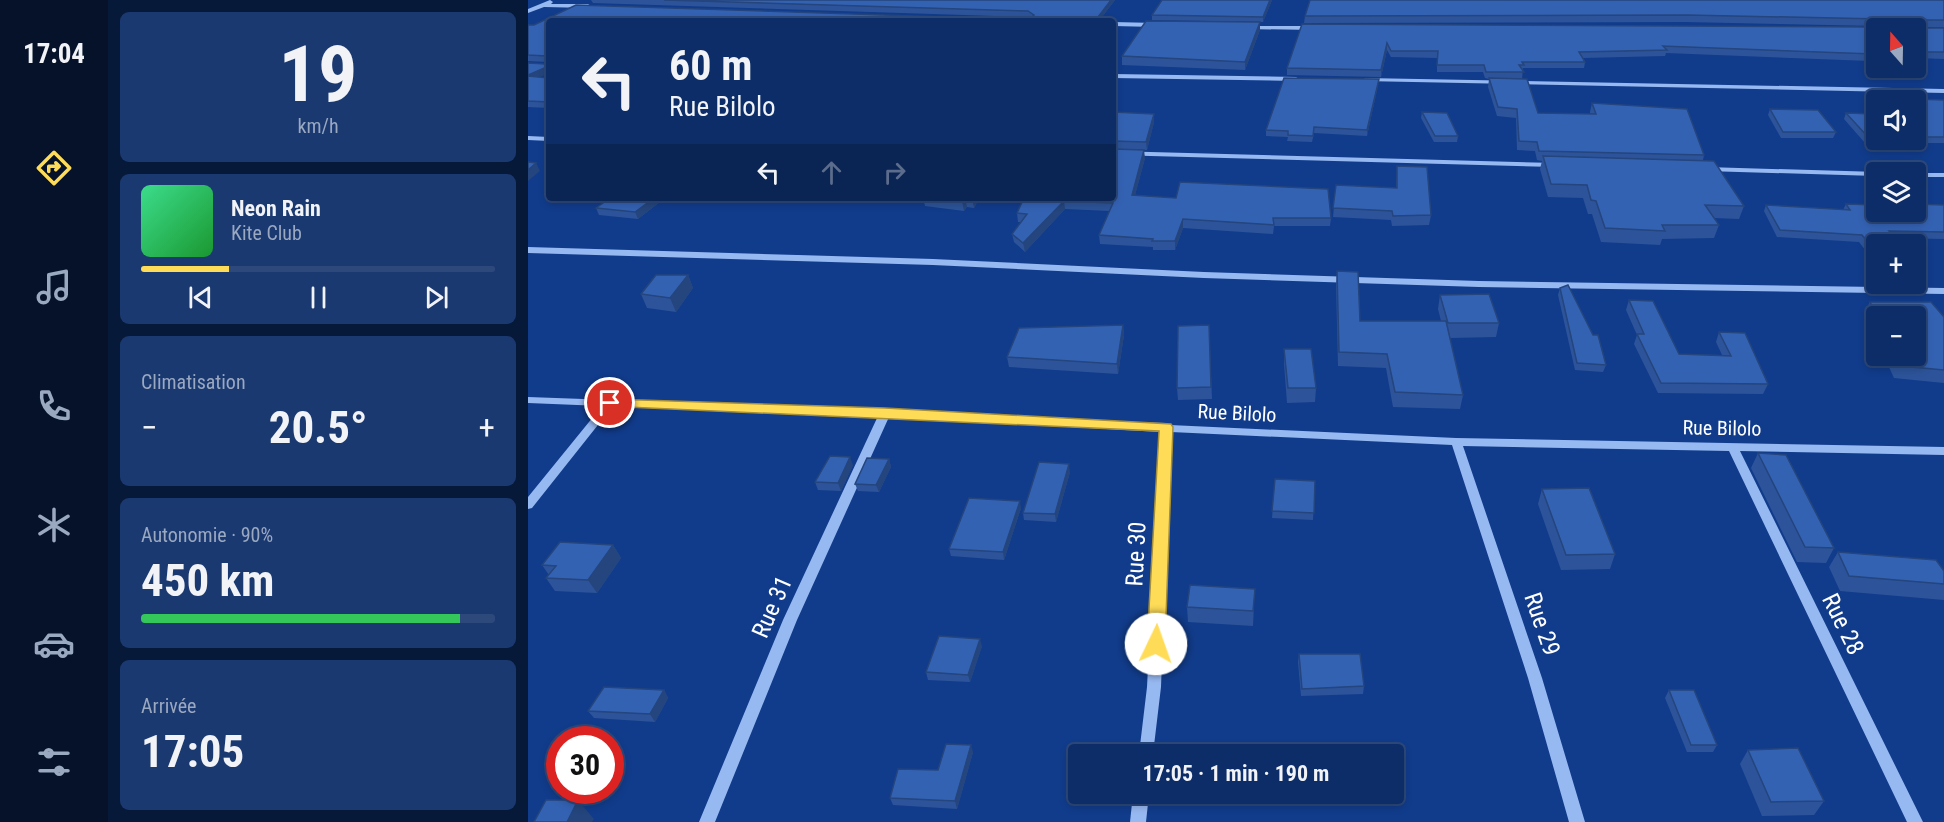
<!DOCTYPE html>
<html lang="fr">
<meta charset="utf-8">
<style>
body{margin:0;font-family:"Roboto Condensed",sans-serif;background:#1b3971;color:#f1f3f6;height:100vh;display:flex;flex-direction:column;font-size:22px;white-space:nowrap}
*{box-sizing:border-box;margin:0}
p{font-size:20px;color:#9aa8c0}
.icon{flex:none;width:33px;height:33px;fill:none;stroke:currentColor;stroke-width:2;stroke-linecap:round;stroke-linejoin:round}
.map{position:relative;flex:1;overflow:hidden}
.side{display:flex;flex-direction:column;gap:12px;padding:12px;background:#071939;width:420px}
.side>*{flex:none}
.top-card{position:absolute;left:18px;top:18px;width:570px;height:183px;border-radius:6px;box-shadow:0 3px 9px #0003,0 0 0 2px #2d497c;background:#0d2d68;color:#f1f3f6;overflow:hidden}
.needle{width:39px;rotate:340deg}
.controls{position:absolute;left:1338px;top:18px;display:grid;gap:12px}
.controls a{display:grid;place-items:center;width:60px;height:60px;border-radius:6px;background:#0d2d68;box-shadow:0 3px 9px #0003,0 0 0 2px #2d497c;font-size:30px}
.speed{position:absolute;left:18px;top:726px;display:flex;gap:12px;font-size:30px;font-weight:700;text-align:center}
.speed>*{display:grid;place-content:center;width:78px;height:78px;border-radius:50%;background:#0d2d68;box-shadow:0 3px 9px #0003,0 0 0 2px #2d497c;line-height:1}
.speed .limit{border:9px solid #d22;background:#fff;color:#111}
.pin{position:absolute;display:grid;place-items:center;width:51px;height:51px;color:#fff;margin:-26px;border:3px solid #fff;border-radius:50%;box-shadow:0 2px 6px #0007}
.me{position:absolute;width:66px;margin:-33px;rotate:3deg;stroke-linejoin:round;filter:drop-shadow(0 0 4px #0008)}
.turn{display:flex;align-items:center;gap:21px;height:126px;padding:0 24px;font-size:27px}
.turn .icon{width:78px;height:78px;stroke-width:2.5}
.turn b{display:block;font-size:42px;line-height:51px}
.lanes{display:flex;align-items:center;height:57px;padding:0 24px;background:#0003;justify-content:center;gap:30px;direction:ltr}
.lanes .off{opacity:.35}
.big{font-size:45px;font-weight:700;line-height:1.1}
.side .tile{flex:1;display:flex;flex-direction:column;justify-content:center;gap:9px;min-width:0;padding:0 21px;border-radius:9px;background:#1b3971}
.side .dial{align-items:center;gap:0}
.dial b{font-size:78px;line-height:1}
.song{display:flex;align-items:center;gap:18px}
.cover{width:72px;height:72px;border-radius:9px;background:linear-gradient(135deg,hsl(150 70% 55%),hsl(130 70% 35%))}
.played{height:6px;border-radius:3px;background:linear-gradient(90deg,#ffdc58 25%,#2d497c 25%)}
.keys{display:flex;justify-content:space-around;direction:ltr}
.heat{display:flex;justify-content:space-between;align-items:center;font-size:33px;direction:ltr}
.charge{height:9px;border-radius:4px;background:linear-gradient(90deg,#34c759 90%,#2d497c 0)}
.trip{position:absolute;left:540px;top:744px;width:336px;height:60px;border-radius:6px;background:#0d2d68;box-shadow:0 3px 9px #0003,0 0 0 2px #2d497c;font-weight:700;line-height:60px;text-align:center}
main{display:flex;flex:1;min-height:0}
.menu{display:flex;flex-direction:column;width:108px;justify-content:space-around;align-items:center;background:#05122a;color:#9aa8c0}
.menu .icon{width:42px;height:42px}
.menu .current{color:#ffdc58}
.menu b{font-size:27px;color:#f1f3f6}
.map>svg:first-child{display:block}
</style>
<main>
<nav class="menu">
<b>17:04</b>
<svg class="icon current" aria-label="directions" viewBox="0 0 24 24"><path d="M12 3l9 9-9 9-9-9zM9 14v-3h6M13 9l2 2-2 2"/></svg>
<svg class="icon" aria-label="music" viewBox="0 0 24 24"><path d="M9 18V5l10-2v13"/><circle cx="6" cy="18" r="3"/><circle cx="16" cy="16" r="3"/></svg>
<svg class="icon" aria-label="phone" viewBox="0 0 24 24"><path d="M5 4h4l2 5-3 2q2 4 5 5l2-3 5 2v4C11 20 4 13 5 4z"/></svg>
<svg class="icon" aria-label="climate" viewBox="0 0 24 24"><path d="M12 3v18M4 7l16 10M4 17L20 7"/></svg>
<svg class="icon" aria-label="car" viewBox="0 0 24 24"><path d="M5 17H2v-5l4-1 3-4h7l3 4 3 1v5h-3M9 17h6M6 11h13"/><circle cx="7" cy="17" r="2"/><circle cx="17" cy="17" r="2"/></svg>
<svg class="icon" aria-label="filters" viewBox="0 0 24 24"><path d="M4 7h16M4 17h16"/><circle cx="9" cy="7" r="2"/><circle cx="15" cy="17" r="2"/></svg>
</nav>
<section class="side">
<div class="tile dial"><b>19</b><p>km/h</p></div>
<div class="tile">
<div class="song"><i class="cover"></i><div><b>Neon Rain</b><p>Kite Club</p></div></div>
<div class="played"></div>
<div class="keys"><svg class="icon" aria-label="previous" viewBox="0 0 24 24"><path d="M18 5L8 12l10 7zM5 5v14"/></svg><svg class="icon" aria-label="pause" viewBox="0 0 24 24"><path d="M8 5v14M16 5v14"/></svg><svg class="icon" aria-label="next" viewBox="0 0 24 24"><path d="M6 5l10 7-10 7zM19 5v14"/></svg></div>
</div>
<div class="tile"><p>Climatisation</p>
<div class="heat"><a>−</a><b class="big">20.5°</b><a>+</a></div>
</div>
<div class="tile"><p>Autonomie · 90%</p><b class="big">450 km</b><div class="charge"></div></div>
<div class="tile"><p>Arrivée</p><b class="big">17:05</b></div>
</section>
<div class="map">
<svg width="1416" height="822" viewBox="0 0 1416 822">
<rect width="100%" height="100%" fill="#113c8b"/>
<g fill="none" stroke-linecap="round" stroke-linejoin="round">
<!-- minor -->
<g fill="#97b9f2" fill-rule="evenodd">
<polygon points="22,0 25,2 23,4 60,4 63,6 60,8 16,7 0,13 0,9"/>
<polygon points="585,22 628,23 631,25 628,27 585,26"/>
<polygon points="719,26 787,26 790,28 787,30 717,29 717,27"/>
<polygon points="585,74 768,77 771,79 768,81 585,78"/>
<polygon points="837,78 1416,89 1416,93 835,81 835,79"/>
<polygon points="0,136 21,137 21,141 0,140"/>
<polygon points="585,151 1027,163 1031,165 1027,167 585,155"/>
<polygon points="1175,167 1178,167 1351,172 1348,172 1348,176 1178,171 1175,171"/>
<rect x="1388" y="173" width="28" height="4"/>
<polygon points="0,247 405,259 676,272 951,281 1416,288 1416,294 951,287 676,278 405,265 0,253"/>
<polygon points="0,397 357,410 482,418 638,423 642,425 928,438 1416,447 1416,455 1212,451 1395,822 1379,822 1201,451 935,446 1014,678 1057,822 1041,822 1000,678 924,445 643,432 633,687 625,754 611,754 619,687 632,432 361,417 269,620 187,822 171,822 255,620 350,416 85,406 4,508 0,509 0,497 74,406 0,403"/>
<polygon points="605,794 621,794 618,822 602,822"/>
</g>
</g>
<!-- wall -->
<g fill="#2d549a">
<polygon points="63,0 587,0 571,21 21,21 21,73 11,77 21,78 21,108 0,107 0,63 18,64 19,62 0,61 0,25 6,25 48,5 448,18 502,18 501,17 65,3"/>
<polygon points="744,0 735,22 624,20 624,15"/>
<polygon points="1416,0 1416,27 1390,27 1391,28 1416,28 1416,59 1388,58 1388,28 1348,28 1348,57 1343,57 1342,61 1138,53 1137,56 1055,58 1057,62 1056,68 995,68 994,79 1010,113 1062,114 1062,112 1064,103 1176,155 1175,160 1216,206 1211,219 1186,218 1191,225 1186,238 1134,239 1132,245 1073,242 1064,214 1060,214 1055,198 1020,197 1012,169 1014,161 1009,160 1007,151 989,150 988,118 969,116 960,87 961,79 957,78 955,72 909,72 909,58 863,57 859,50 853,77 759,75 759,68 774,24 1351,27 1351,26 1157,22 776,23 777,16"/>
<polygon points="732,30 717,70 594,65 594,56"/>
<polygon points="850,85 839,136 786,133 784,142 759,141 760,137 738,136 738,130"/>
<polygon points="1388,99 1416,100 1416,143 1337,143 1316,119 1318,113 1348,114 1348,140 1388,140"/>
<polygon points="1242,109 1308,132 1305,138 1253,138 1240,115"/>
<polygon points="585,112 626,114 626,122 619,150 585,149"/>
<polygon points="894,112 930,136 929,142 906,142 893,118"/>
<polygon points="617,158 607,195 803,218 802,226 746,226 745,234 655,228 647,250 625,250 625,247 572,244 571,235 582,211 537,209 497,252 486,242 484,234 493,222 490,222 489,213"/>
<polygon points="869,166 903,215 901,225 864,226 863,220 805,217 808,185 868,188"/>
<polygon points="137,198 110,219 71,215 68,208"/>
<polygon points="395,198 451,198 446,208 439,207 436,211 397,206"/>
<polygon points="1318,204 1348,212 1416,205 1416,239 1367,238 1348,244 1348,259 1344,259 1331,242 1249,237 1236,211 1238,205 1315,210"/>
<polygon points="809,271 832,321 913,321 910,309 912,295 971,323 968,337 922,338 935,395 932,409 865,407 858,368 810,366 808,285"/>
<polygon points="160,275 165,288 148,312 119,308 113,294"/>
<polygon points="1032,288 1078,365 1075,372 1047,370 1030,295"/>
<polygon points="1101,300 1151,354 1194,355 1188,342 1191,332 1240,384 1235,394 1130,393 1106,344 1109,335 1098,310"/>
<polygon points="1342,302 1416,317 1416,383 1366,378 1356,356 1388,356 1348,316 1348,339 1336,313"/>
<polygon points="595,325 596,335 590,374 481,367 479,357"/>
<polygon points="681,325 684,399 650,400 649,388"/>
<polygon points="756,349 788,388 787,402 759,403 756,364"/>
<polygon points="1230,453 1306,548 1298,563 1269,562 1223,468"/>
<polygon points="361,459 363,467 351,492 330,491 327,484"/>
<polygon points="325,465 313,491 290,490 287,482"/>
<polygon points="542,472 528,522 496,520 495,513"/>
<polygon points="747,479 787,481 785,520 744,518"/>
<polygon points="1014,489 1087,554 1082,569 1033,570 1010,504"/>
<polygon points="493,508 476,560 423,556 421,549"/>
<polygon points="85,545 93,558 69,593 27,591 18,578 21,575 14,565"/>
<polygon points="1310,552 1416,571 1416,600 1312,591 1301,567"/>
<polygon points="726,604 725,626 660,622 659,607"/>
<polygon points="454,646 442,682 400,680 398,672"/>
<polygon points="771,654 836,686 835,694 773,696 770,662"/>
<polygon points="136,690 140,698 127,722 66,718 60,711"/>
<polygon points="1141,690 1189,745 1185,752 1159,752 1137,698"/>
<polygon points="1220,750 1296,801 1286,815 1234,816 1212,764"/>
<polygon points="445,752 429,809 365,805 362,798 410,770"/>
</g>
<!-- shaded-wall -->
<g fill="#24457d">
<polygon points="583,0 587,0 571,21 567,21"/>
<polygon points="742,0 744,0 735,22 735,17"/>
<polygon points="732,22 732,30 717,70 717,62"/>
<polygon points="859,43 859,50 853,77 853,70"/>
<polygon points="21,66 21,73 1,82 0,75"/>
<polygon points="851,79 850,85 839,136 839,130"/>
<polygon points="626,114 626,122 619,150 618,142"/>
<polygon points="616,150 617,158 605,203 604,195"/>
<polygon points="8,163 12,171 0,181 0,170"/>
<polygon points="126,198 137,198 110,219 107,212"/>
<polygon points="437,198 439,207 436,211 434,201"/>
<polygon points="444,198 451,198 446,208"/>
<polygon points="536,201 537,209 497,252 495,243"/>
<polygon points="655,219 655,228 647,250 647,241"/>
<polygon points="160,275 165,288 148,312 142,298"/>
<polygon points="595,325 596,335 590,374 589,364"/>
<polygon points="322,457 325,465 313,491 310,483"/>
<polygon points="361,459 363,467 351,492 348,485"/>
<polygon points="541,464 542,472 528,522 527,514"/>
<polygon points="492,501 493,508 476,560 475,552"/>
<polygon points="85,545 93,558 69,593 60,580"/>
<polygon points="452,639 454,646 442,682 440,675"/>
<polygon points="136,690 140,698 127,722 122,714"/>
<polygon points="443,745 445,752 429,809 427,801"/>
<polygon points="50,800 66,819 64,822 39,822"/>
</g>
<!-- building -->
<g fill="#3462b3" stroke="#24457d" stroke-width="1.5">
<polygon points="136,0 583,0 567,21 21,21 21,66 0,75 0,63 18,64 21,58 19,56 0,55 0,25 6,25 48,5 448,18 503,18 506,15 500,11"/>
<polygon points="634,0 742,0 735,17 624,15"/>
<polygon points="782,0 1416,0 1416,20 1388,20 1391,28 1416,28 1416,52 1388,52 1388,28 1348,28 1348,50 1340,50 1345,54 1135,46 1139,50 1051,52 1057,62 994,62 996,65 991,65 996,72 958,72 956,65 909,65 910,51 863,51 859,43 853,70 759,68 774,24 1351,27 1356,22 1354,19 1159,15 777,16"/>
<polygon points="618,21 732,22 717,62 594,56"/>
<polygon points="0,76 21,78 21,102 0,101"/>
<polygon points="756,78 851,79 839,130 786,127 785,136 760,135 760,131 738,130"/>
<polygon points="961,78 999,79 1010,113 1068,114 1064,103 1159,109 1176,155 1011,151 1009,142 991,141 989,109 970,107"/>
<polygon points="1388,99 1416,100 1416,137 1388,137 1388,116 1390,116 1388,113 1388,107 1397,107"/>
<polygon points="1242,109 1290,110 1308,132 1255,132"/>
<polygon points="585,112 626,114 618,142 585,141"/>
<polygon points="894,112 919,113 930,136 907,136"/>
<polygon points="1318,113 1348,114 1348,137 1340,137"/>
<polygon points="585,149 616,150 604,195 648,198 652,182 800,189 803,218 745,218 746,225 655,219 647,241 624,241 625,239 571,235 585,203 536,201 495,243 484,234 499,214 489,213 496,198 585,198"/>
<polygon points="1015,156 1186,161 1216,206 1177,205 1191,225 1134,225 1137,231 1077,228 1068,201 1063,200 1059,185 1023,184"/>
<polygon points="0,162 8,163 0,170"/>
<polygon points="869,166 899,167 903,215 865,216 864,211 805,208 808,185 869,188"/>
<polygon points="82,198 126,198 107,212 68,208"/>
<polygon points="406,198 437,198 434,201"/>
<polygon points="1318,204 1348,205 1348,212 1388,212 1388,204 1416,205 1416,232 1361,231 1373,244 1348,244 1348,252 1334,235 1252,230 1238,205 1322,210"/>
<polygon points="809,271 830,272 832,321 918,321 935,395 867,392 859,354 811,352"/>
<polygon points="128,275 160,275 142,298 113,294"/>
<polygon points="1040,285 1065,335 1070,335 1078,365 1049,363 1032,288"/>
<polygon points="961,294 971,323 920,323 912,295"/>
<polygon points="1101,300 1125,301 1151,354 1203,356 1191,332 1217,333 1240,384 1133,383 1109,334 1116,334"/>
<polygon points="1342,302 1403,302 1416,317 1416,370 1373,366 1368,356 1388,356 1388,316 1349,316"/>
<polygon points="595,325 589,364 479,357 491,328"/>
<polygon points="681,325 683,387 649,388 650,326"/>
<polygon points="756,349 783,349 788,388 760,388"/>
<polygon points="1230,453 1258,455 1306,548 1277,547"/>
<polygon points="302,456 322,457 310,483 287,482"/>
<polygon points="339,458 361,459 348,485 327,484"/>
<polygon points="511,462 541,464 527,514 495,513"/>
<polygon points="747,479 787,481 786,513 744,511"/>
<polygon points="1061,488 1087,554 1038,555 1014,489"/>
<polygon points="441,498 492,501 475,552 421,549"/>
<polygon points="32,542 85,545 60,580 18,578 28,566 14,565"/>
<polygon points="1310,552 1408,560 1416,571 1416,584 1321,576"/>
<polygon points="662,585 727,589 725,611 659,607"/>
<polygon points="411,636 452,639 440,675 398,672"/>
<polygon points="771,654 832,654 836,686 774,689"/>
<polygon points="76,687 136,690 122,714 60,711"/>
<polygon points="1141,690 1166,690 1189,745 1163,745"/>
<polygon points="418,744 443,745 427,801 362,798 370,769 410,770"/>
<polygon points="1270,748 1296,801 1243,802 1220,750"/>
<polygon points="864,752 864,754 820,754 820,753"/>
<polygon points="866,766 868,782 866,782"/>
<polygon points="18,800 50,800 39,822 6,822"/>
</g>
<!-- route -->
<polygon fill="#ffdc58" stroke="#a68f39" stroke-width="1.5" points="82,399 357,408 643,424 645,427 637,644 634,649 628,651 622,649 619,644 631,431 77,406 75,403"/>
<g text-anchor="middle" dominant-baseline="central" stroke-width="6" stroke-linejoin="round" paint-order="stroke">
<!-- street labels -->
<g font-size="20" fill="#fff" stroke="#113c8b">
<text transform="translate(709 413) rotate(3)">Rue Bilolo</text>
<text transform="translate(1194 428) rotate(1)">Rue Bilolo</text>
</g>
<!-- near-street labels -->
<g font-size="24" fill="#fff" stroke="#113c8b">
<text transform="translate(608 554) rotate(-87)">Rue 30</text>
<text transform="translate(244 607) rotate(-66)">Rue 31</text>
<text transform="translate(1014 624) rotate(71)">Rue 29</text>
<text transform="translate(1315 624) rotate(64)">Rue 28</text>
</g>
</g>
</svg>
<div class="controls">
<a><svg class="needle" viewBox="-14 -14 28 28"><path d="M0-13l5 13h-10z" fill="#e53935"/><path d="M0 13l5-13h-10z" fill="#9aa8c0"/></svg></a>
<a><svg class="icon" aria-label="sound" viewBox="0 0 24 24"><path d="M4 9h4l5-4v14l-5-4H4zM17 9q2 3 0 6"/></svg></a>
<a><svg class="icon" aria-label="layers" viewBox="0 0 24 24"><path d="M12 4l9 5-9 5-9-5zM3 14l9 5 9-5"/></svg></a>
<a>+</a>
<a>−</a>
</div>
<div class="speed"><div class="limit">30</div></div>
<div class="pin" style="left:82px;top:403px;background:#d93025"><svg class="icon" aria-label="arrive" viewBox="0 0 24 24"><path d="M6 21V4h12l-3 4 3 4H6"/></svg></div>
<svg class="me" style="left:628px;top:644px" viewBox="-20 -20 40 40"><circle r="19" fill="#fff"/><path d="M0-13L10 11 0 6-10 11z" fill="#ffdc58"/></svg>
<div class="trip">17:05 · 1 min · 190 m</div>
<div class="top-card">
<div class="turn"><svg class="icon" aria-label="left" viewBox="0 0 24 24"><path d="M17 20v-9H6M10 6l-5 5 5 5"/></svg><div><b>60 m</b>Rue Bilolo</div></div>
<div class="lanes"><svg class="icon" aria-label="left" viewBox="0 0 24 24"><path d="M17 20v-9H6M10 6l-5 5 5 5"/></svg><svg class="icon off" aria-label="ahead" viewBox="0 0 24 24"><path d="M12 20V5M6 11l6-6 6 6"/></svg><svg class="icon off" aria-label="right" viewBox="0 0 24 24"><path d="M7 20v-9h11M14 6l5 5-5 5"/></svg></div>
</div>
</div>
</main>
